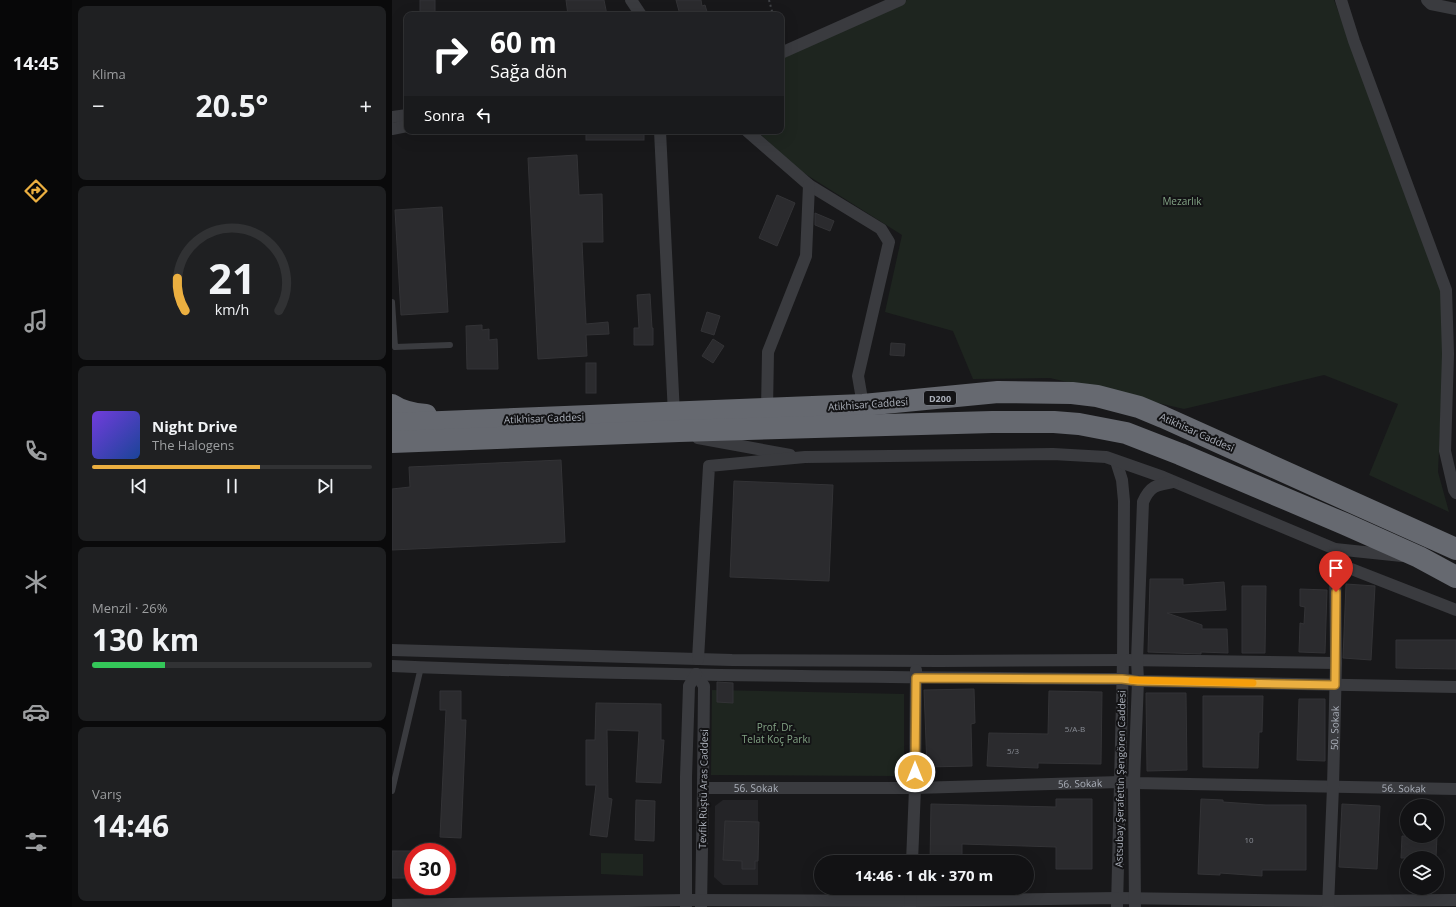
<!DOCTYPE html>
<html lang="tr">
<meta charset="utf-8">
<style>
body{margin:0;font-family:"Open Sans",sans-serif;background:#1f2022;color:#f1f3f6;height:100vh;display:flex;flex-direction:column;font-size:15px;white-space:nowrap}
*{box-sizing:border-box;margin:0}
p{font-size:13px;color:#9c9ea0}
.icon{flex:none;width:22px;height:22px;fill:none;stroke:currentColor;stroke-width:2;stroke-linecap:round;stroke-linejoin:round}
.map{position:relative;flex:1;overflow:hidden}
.sheet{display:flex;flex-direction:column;gap:6px;padding:6px;background:#0a0a0b;width:320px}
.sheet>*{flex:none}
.guide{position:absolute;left:12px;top:12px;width:380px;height:122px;border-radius:8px;box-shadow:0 4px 16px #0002,0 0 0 1px #313234;background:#202124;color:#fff;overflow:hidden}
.controls{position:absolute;left:1008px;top:799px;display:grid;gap:8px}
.controls a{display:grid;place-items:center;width:44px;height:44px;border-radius:50%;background:#121214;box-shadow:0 4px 16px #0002,0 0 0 1px #313234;font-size:20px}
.speed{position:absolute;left:12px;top:843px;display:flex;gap:8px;font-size:20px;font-weight:700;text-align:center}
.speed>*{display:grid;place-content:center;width:52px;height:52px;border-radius:50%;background:#121214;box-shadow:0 4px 16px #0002,0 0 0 1px #313234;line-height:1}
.speed .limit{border:6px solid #d22;background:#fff;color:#111}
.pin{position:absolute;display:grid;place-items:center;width:34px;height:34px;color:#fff;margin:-41px -17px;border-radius:50% 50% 50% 0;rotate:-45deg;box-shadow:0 0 4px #0007}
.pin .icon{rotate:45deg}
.me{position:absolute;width:44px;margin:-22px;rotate:0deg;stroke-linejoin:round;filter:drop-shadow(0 0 3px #0008)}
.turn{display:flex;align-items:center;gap:14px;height:84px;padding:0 20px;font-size:18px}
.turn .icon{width:52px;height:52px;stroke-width:2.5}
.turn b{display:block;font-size:28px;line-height:34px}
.then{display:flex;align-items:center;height:38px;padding:0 20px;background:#0003;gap:8px;font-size:15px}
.big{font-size:30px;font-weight:700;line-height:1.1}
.sheet .widget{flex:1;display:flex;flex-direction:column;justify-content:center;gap:6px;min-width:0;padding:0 14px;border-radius:8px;background:#1f2022}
.sheet .dial{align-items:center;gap:0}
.dial svg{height:104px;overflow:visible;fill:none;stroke:#313234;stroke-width:7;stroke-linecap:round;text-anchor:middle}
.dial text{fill:#f1f3f6;stroke:none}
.song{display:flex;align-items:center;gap:12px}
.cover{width:48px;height:48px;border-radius:6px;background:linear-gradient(135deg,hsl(260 70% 55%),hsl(220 70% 35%))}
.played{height:4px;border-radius:2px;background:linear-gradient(90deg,#ebaf40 60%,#313234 60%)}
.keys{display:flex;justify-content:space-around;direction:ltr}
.heat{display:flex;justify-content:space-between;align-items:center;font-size:22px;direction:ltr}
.charge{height:6px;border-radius:3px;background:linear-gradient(90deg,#34c759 26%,#313234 0)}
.trip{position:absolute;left:422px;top:855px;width:220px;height:40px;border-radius:20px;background:#121214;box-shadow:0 4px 16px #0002,0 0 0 1px #313234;font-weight:700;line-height:40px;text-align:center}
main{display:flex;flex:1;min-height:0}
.tab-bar{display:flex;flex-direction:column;width:72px;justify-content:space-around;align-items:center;background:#070708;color:#9c9ea0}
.tab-bar .icon{width:28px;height:28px}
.tab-bar .current{color:#ebaf40}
.tab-bar b{font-size:18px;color:#f1f3f6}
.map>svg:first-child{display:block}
</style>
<main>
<nav class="tab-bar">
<b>14:45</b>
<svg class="icon current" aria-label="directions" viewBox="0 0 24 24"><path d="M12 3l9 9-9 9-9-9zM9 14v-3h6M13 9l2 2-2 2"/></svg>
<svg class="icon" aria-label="music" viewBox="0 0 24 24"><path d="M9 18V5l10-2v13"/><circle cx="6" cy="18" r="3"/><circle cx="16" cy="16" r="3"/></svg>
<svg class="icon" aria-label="phone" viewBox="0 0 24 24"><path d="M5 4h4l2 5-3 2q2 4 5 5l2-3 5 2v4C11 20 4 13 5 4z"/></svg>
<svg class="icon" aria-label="climate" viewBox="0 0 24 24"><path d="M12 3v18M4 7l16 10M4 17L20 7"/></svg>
<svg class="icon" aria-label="car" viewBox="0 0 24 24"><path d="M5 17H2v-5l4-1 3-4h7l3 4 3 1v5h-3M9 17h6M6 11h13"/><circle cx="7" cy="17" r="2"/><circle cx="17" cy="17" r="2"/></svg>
<svg class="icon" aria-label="filters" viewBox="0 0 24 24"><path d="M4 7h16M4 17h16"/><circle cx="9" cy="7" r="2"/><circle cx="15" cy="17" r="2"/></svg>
</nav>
<section class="sheet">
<div class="widget"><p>Klima</p>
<div class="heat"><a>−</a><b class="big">20.5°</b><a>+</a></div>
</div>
<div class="widget dial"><svg viewBox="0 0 100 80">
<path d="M14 69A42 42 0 1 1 86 69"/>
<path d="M14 69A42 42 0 0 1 8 44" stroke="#ebaf40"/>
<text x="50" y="56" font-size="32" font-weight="700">21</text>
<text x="50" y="72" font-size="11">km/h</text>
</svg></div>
<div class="widget">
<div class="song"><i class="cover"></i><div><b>Night Drive</b><p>The Halogens</p></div></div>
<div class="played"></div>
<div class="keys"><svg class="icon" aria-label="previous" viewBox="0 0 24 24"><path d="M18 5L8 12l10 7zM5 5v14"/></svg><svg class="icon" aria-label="pause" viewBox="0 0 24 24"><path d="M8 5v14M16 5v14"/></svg><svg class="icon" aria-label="next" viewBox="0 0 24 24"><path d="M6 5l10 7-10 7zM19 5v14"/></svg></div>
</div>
<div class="widget"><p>Menzil · 26%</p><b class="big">130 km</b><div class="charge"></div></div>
<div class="widget"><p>Varış</p><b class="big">14:46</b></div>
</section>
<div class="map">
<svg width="1064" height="907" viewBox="0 0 1064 907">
<rect width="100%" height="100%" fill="#18181a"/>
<!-- built -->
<polygon fill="#242427" points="331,800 366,800 366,885 331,885 322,877 323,806"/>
<!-- green -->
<g fill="#1e251f">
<polygon points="515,0 942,0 1049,284 1053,316 1046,472 1057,512 977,475 1006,404 932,375 792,409 658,378 581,379 561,331 493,312 510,235 407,170 365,131 389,131 389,57"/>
<polygon points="320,690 512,694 512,765 504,776 319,775"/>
<polygon points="209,853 251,854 251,876 209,874"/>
</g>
<!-- building -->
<g fill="#2b2b2e" stroke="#333336">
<rect x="28" y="0" width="15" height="15"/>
<polygon points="174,0 212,0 215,15 176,15"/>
<polygon points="284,0 309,0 310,6 313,5 316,15 288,15"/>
<rect x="194" y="131" width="58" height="9"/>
<polygon points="185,155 187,195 210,194 211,242 190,242 194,324 216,322 217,334 194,335 195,356 146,359 136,158"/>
<polygon points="385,195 403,203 385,246 367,238"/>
<polygon points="50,207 56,312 9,315 3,210"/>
<polygon points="423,213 442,221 438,231 423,225"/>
<polygon points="258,294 260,328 261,328 261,345 242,345 242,328 247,328 245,295"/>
<polygon points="315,312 328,316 322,335 309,331"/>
<polygon points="90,325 90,330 97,329 97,340 105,339 106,369 75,369 74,326"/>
<polygon points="321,339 332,346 321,363 310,356"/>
<polygon points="499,343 513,344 512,356 498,355"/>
<rect x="194" y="363" width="10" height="30"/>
<polygon points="169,460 173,542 0,550 0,489 18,487 17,467"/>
<polygon points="342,481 441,485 437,581 338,577"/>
<polygon points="758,579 791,579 791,585 832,582 834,610 775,613 810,625 810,629 835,629 836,653 809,652 809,654 756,652"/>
<polygon points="954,584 983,586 979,660 951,658"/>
<polygon points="850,586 874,586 873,653 850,653"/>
<polygon points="908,589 935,590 933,653 907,652 908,623 912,624 913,607 908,606"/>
<polygon points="1004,640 1064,640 1064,669 1004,668"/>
<polygon points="325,682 341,683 341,703 325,702"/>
<polygon points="582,689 583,723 579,724 580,766 535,767 532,690"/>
<polygon points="48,691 69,691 69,720 74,720 69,838 48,837 54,710 48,710"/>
<polygon points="657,691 710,692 709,764 646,763 646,768 595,766 597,733 656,734"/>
<polygon points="754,693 794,693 795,770 755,771"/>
<polygon points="811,696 871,696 870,732 867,732 866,768 811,767"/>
<polygon points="907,699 933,699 933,761 905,760"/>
<polygon points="204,703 269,704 269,740 272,740 269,783 244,782 247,731 215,730 216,798 220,799 215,837 198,835 204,785 194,785 194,740 203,740"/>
<polygon points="664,799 700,799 700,869 664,869 664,847 570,844 570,862 538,862 539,804 664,807"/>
<polygon points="809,799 831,800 831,802 874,805 914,805 914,870 870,870 870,876 828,873 828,875 806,874"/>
<polygon points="244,800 263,801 262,841 243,840"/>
<polygon points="950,804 988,806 985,869 947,867"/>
<polygon points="333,821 367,822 366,861 363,861 363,869 350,869 350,861 331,860"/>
<polygon points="1010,836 1045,836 1044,858 1009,858"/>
<rect x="0" y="851" width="21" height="27"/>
</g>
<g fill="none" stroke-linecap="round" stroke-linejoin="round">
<!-- path -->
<polyline stroke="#404246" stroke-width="2" stroke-dasharray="2 3" stroke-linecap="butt" points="377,0 381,15"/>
<!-- lane -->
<g stroke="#3a3b3f" stroke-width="6">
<polyline points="0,302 3,347 58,345"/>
<polyline points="0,791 29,667"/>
</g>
<!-- street -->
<g stroke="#3a3b3f" stroke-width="12">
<polyline points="239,0 249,15"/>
<polyline points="949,0 962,41 1054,290 1056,354 1053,451 1062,490 1064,493"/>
<polyline points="1035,0 1039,4 1064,9"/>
<polyline points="389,53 508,0"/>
<polyline points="0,117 15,115"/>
<polyline points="0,129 15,126"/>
<polyline points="268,131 282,414"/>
<polyline points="355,131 417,185 489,229 497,242 466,376 471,405"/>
<polyline points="375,410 376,352 414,256 417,185"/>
<polyline points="306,438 398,455"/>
<polyline points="724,461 730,480 732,501 731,660 725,907"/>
<polyline points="944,563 1064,610"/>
<polyline points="0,650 340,660 548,661 731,660 944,663"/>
<polyline points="306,659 317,466 413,457 661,454 714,457 771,477 943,549 1010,556"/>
<path d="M 0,666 C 243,676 487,677 730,679 L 746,681 L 1064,687"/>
<polyline points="304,674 312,686 311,788 309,907"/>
<path id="s1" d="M 311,788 L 523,788 L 728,782 L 742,783 L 1064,789"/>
<polyline points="520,862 523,788 524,670"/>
<polyline points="0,905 294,900 518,901 725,898 936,901 1064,900"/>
<polyline points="294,906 294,777 297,686 304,674"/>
<polyline points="518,907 519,888"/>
<path d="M 743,907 L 742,783 L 746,681 L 745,660 L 751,502 C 758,486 764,485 781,482"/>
<path id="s2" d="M 936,907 L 941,787 L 944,663 L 943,549"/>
</g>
<!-- highway -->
<g stroke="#666970" stroke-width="22">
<path d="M 0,405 C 10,412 22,414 34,415"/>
<polyline points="0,424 471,405 606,392 680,393 705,396 747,407 771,417 1064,549"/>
<polyline points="0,442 287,431 600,422 662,422 687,424 734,433 788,454 953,524 1027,557 1064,577"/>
</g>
</g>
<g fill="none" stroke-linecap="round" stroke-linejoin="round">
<defs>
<polyline id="route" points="523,772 524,678 730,679 746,681 943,685 944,592"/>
</defs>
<!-- route casing -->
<use href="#route" stroke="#99722a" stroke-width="10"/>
<!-- route -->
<use href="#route" stroke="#ebaf40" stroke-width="7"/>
<!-- slow -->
<polyline stroke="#f59e0b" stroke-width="7" points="740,680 861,683"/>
</g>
<g text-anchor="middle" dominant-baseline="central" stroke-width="4" stroke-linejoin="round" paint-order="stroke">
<!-- number labels -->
<g font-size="8" fill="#8a8e96">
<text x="683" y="728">5/A-B</text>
<text x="621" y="750">5/3</text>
<text x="857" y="839">10</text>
</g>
<!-- shield labels -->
<rect fill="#131315" stroke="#7d8188" stroke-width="1" x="532" y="391" width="32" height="14" rx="3"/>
<g font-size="9" font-weight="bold" fill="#abb0ba">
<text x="548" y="398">D200</text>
</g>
<!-- park labels -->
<g font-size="10" fill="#83a485" stroke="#131315">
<text x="790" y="201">Mezarlık</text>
<text x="384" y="727">Prof. Dr.<tspan x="384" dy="12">Telat Koç Parkı</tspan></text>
</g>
<!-- street labels -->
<g font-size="10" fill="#abb0ba" stroke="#131315">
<text transform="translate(476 404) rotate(-4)">Atikhisar Caddesi</text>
<text transform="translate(152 418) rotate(-2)">Atikhisar Caddesi</text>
<text transform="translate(805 432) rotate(24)">Atikhisar Caddesi</text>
<text stroke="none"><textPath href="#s2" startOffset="179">50. Sokak</textPath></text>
<text transform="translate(728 779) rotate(-89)">Astsubay Şerafettin Şengören Caddesi</text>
<text stroke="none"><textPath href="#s1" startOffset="377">56. Sokak</textPath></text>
<text stroke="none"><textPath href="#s1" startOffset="53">56. Sokak</textPath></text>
<text stroke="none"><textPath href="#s1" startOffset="701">56. Sokak</textPath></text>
<text transform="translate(311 789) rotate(-89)">Tevfik Rüştü Aras Caddesi</text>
</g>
</g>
</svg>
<div class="controls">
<a><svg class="icon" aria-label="search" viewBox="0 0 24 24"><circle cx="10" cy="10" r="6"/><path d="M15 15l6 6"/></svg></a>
<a><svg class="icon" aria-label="layers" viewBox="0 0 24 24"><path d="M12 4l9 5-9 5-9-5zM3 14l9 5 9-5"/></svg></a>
</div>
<div class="speed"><div class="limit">30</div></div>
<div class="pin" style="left:944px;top:592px;background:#d93025"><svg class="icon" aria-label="arrive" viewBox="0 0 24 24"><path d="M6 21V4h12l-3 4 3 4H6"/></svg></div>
<svg class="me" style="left:523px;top:772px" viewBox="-20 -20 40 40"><circle r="17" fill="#ebaf40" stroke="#fff" stroke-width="3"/><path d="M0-11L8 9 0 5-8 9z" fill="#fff"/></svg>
<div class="trip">14:46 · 1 dk · 370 m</div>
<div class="guide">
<div class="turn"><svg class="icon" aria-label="right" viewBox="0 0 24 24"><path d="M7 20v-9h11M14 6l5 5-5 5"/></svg><div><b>60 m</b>Sağa dön</div></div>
<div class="then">Sonra<svg class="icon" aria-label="left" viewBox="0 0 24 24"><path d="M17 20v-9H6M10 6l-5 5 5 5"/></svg></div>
</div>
</div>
</main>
